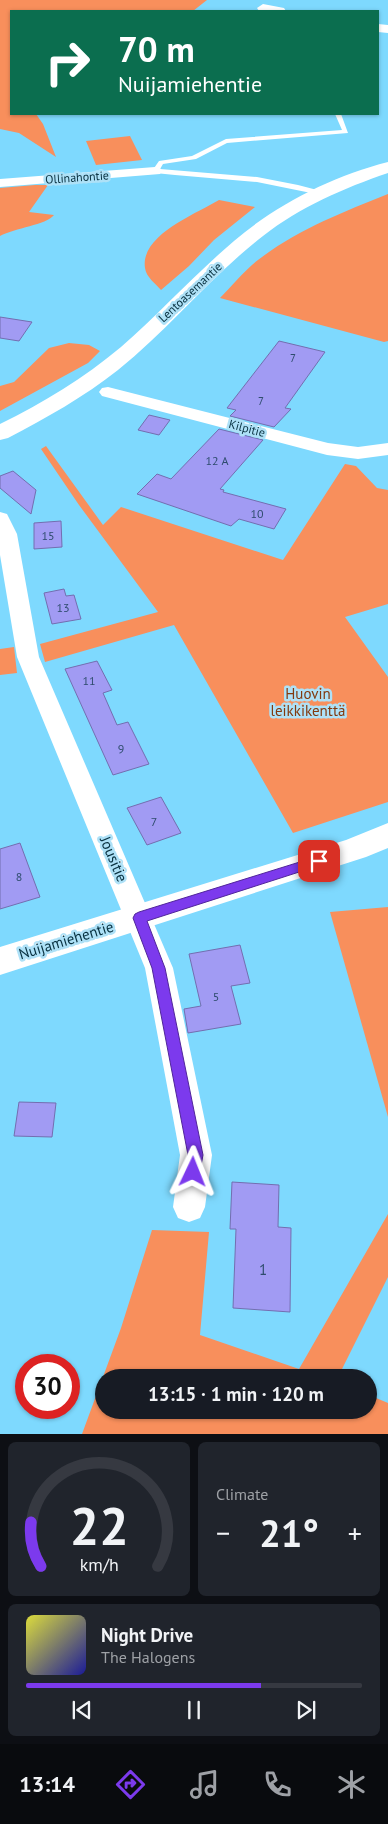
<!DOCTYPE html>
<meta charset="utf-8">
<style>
body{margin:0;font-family:"PT Sans",sans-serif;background:#20242c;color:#f1f3f6;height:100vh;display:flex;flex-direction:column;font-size:19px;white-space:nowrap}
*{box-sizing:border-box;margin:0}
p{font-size:16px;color:#9ea1a6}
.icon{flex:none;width:28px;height:28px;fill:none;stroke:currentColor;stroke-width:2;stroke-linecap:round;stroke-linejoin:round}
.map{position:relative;height:1434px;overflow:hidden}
.panel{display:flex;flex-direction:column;gap:8px;padding:8px;background:#0d0f14;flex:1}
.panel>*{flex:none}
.top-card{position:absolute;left:10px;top:10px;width:369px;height:105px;border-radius:0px;box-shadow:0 1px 4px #0004;background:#0b6e4f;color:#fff;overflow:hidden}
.speed{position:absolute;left:15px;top:1354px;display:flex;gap:10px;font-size:25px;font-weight:700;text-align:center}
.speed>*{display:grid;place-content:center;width:65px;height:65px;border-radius:50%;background:#171b24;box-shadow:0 1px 4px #0004;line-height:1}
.speed .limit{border:8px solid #d22;background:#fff;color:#111}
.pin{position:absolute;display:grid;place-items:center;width:42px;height:42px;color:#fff;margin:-21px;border-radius:10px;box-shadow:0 2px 8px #0006}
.me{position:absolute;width:55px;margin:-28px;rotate:2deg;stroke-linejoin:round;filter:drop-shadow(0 0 4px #0008)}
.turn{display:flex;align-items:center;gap:18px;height:105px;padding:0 25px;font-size:22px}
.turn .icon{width:65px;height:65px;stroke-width:2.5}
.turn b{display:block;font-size:35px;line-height:42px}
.big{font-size:38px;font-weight:800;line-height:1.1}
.panel .widget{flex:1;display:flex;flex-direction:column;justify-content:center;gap:8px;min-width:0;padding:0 18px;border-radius:8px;background:#20242c}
.panel .dial{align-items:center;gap:0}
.dial svg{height:130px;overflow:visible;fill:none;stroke:#363941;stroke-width:7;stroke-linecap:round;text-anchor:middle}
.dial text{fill:#f1f3f6;stroke:none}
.song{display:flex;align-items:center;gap:15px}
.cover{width:60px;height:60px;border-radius:8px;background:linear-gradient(135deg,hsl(60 70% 55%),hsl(240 70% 35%))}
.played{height:5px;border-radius:2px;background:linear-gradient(90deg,#7c3aed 70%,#363941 70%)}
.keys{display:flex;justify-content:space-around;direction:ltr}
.heat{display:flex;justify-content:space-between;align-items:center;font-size:28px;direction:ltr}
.panel .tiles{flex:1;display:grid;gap:8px;grid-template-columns:1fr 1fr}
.widget:last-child{grid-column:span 2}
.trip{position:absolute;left:95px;top:1369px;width:282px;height:50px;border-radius:25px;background:#171b24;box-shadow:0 1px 4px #0004;font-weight:800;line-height:50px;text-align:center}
.tabs{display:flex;height:80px;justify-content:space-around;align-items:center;background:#090b0e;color:#9ea1a6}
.tabs .icon{width:35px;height:35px}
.tabs .active{color:#7c3aed}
.tabs b{font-size:22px;color:#f1f3f6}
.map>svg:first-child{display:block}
</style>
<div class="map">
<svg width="388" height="1434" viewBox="0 0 388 1434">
<rect width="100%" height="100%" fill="#7ed9fe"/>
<!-- green -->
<g fill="#f88f5c">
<polygon points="0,0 207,0 193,11 11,11 11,114 36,114 43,124 56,157 19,133 0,129"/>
<polygon points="130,136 142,160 96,165 86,141"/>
<path d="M 35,185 L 48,185 L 29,212 L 54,215 C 46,225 15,228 0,236 L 0,188 Z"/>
<path d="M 388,194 L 388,341 L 384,342 L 220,298 C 232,286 244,271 258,260 C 297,230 343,212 388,194 Z"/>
<path d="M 219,200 L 255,207 L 214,240 L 189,266 L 161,290 C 156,284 146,277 145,268 C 140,235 196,214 219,200 Z"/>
<polygon points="69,343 89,345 100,351 88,363 0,411 0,386 14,382 49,348"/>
<polygon points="46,446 103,525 121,507 283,560 345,464 356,466 377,488 388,490 388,604 345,617 388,677 388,802 293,833 174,625 45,662 40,644 158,612 79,505 41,449"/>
<polygon points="14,647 17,673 0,675 0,649"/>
<polygon points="388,907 388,1117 330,912"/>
<polygon points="388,1214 388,1277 338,1377 104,1378 104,1410 369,1410 369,1395 388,1403 388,1434 82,1434 121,1328 152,1230 209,1232 200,1335 299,1369"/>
</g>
<!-- building -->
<g fill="#a19bf3" stroke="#736eb0">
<polygon points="0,317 32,322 19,341 0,338"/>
<polygon points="279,341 325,352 285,408 291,409 274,427 230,416 236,410 227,408"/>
<polygon points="149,415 170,420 159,435 138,430"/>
<polygon points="219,429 263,440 220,489 224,490 223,492 286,509 274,529 239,519 231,526 137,494 157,474 171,479"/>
<polygon points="13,471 36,490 31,514 0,488 0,476"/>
<polygon points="61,521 62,547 34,549 34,523"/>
<polygon points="64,589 66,596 74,595 81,619 52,624 44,593"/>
<polygon points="97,661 112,690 103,693 117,725 128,722 149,764 113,775 65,669"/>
<polygon points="161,797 181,833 147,845 127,808"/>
<polygon points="20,843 40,897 0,909 0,849"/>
<polygon points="240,945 250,983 231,986 241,1024 188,1033 184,1009 201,1006 189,954"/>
<polygon points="19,1102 56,1103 52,1137 14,1136"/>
<polygon points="232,1182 279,1185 278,1227 291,1228 290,1312 233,1308 236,1229 230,1229"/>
</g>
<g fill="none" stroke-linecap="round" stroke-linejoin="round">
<!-- service -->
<polygon fill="#fff" fill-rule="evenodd" points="335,114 341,114 348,133 227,143 196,159 163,164 160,169 257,177 298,185 321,191 321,195 257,182 175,175 155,173 152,171 159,161 192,156 226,139 342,130"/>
<!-- minor -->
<g fill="#fff" fill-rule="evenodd">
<polygon points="263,4 284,8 286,11 259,11 257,8"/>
<polygon points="378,24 388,25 388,33 378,32"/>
<polygon points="155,167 160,168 162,171 160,174 0,187 0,179"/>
<polygon points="108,387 328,443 358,447 388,443 388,455 358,459 327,455 102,396 99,392 102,388"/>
<polygon points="0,512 7,514 17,534 39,657 173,968 212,1155 205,1207 200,1218 189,1222 178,1218 173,1207 180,1155 145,968 17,657 0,555"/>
</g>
<!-- tertiary -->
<polygon fill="#fff" fill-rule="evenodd" points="388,823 388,848 366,857 0,975 0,947 346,840"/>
<!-- secondary -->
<path fill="#fff" fill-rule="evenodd" d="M 388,162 L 388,173 C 344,188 300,207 263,236 C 211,276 169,329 118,370 C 84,397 46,418 8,438 L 0,440 L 0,424 C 43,403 84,378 121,347 C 160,313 195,274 234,241 C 277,204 333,176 388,162 Z"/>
</g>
<!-- route -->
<polygon fill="#7c3aed" stroke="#51269a" points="319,856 324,857 326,861 324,864 147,921 165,968 203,1155 199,1177 193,1179 188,1177 186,1172 188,1155 152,968 133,918 135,914 139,912"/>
<g text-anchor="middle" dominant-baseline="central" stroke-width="5" stroke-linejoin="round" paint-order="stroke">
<!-- far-number labels -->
<g font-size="11" fill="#2e4c6d">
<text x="293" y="358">7</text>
<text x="261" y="401">7</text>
</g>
<!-- far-street labels -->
<g font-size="12" fill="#083140" stroke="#aee1f7">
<text transform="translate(77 177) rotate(-4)">Ollinahontie</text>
<text transform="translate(190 292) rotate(-43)">Lentoasemantie</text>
<text transform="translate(247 428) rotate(15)">Kilpitie</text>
</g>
<!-- number labels -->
<g font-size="12" fill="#2e4c6d">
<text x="217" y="460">12 A</text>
<text x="257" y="513">10</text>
<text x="48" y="535">15</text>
<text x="63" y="607">13</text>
<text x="89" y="680">11</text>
<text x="121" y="748">9</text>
<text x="154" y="821">7</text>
<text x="19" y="876">8</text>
<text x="216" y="996">5</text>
</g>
<!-- park labels -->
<g font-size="15" fill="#82390e" stroke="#aee1f7">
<text x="308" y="693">Huovin<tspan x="308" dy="17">leikkikenttä</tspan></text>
</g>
<!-- street labels -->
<g font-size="15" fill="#083140" stroke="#aee1f7">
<text transform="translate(114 859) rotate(67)">Jousitie</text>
<text transform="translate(66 940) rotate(-17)">Nuijamiehentie</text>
</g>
<!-- near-number labels -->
<g font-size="15" fill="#2e4c6d">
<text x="263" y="1269">1</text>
</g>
</g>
</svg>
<div class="speed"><div class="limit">30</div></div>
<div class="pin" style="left:319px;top:861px;background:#d93025"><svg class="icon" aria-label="arrive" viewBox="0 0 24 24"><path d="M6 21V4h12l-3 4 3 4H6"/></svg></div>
<svg class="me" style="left:193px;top:1172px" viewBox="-20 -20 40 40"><path d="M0-17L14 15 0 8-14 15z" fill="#7c3aed" stroke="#fff" stroke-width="4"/></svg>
<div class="trip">13:15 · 1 min · 120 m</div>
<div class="top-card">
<div class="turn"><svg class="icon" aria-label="right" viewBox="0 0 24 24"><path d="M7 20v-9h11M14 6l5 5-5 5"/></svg><div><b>70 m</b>Nuijamiehentie</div></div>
</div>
</div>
<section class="panel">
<div class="tiles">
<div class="widget dial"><svg viewBox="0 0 100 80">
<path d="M14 69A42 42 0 1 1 86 69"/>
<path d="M14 69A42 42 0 0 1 8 42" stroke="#7c3aed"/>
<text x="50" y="56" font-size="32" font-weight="700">22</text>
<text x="50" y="72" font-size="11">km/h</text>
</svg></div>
<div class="widget"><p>Climate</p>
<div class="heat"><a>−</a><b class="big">21°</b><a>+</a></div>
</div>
<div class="widget">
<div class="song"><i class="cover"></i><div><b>Night Drive</b><p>The Halogens</p></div></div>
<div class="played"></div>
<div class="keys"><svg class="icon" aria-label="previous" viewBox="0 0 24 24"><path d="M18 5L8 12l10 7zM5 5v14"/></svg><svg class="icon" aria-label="pause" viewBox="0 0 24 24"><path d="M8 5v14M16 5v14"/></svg><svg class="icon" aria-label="next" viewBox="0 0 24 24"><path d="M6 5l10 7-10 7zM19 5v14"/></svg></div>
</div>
</div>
</section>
<nav class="tabs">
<b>13:14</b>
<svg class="icon active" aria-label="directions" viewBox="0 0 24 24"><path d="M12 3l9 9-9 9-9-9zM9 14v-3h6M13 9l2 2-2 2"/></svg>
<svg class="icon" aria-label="music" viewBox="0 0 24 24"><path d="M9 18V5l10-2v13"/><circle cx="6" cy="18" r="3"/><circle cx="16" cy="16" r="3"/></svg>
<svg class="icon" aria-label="phone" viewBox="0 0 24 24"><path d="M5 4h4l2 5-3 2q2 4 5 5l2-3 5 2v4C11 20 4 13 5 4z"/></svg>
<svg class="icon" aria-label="climate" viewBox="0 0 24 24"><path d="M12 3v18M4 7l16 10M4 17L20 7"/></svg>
</nav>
